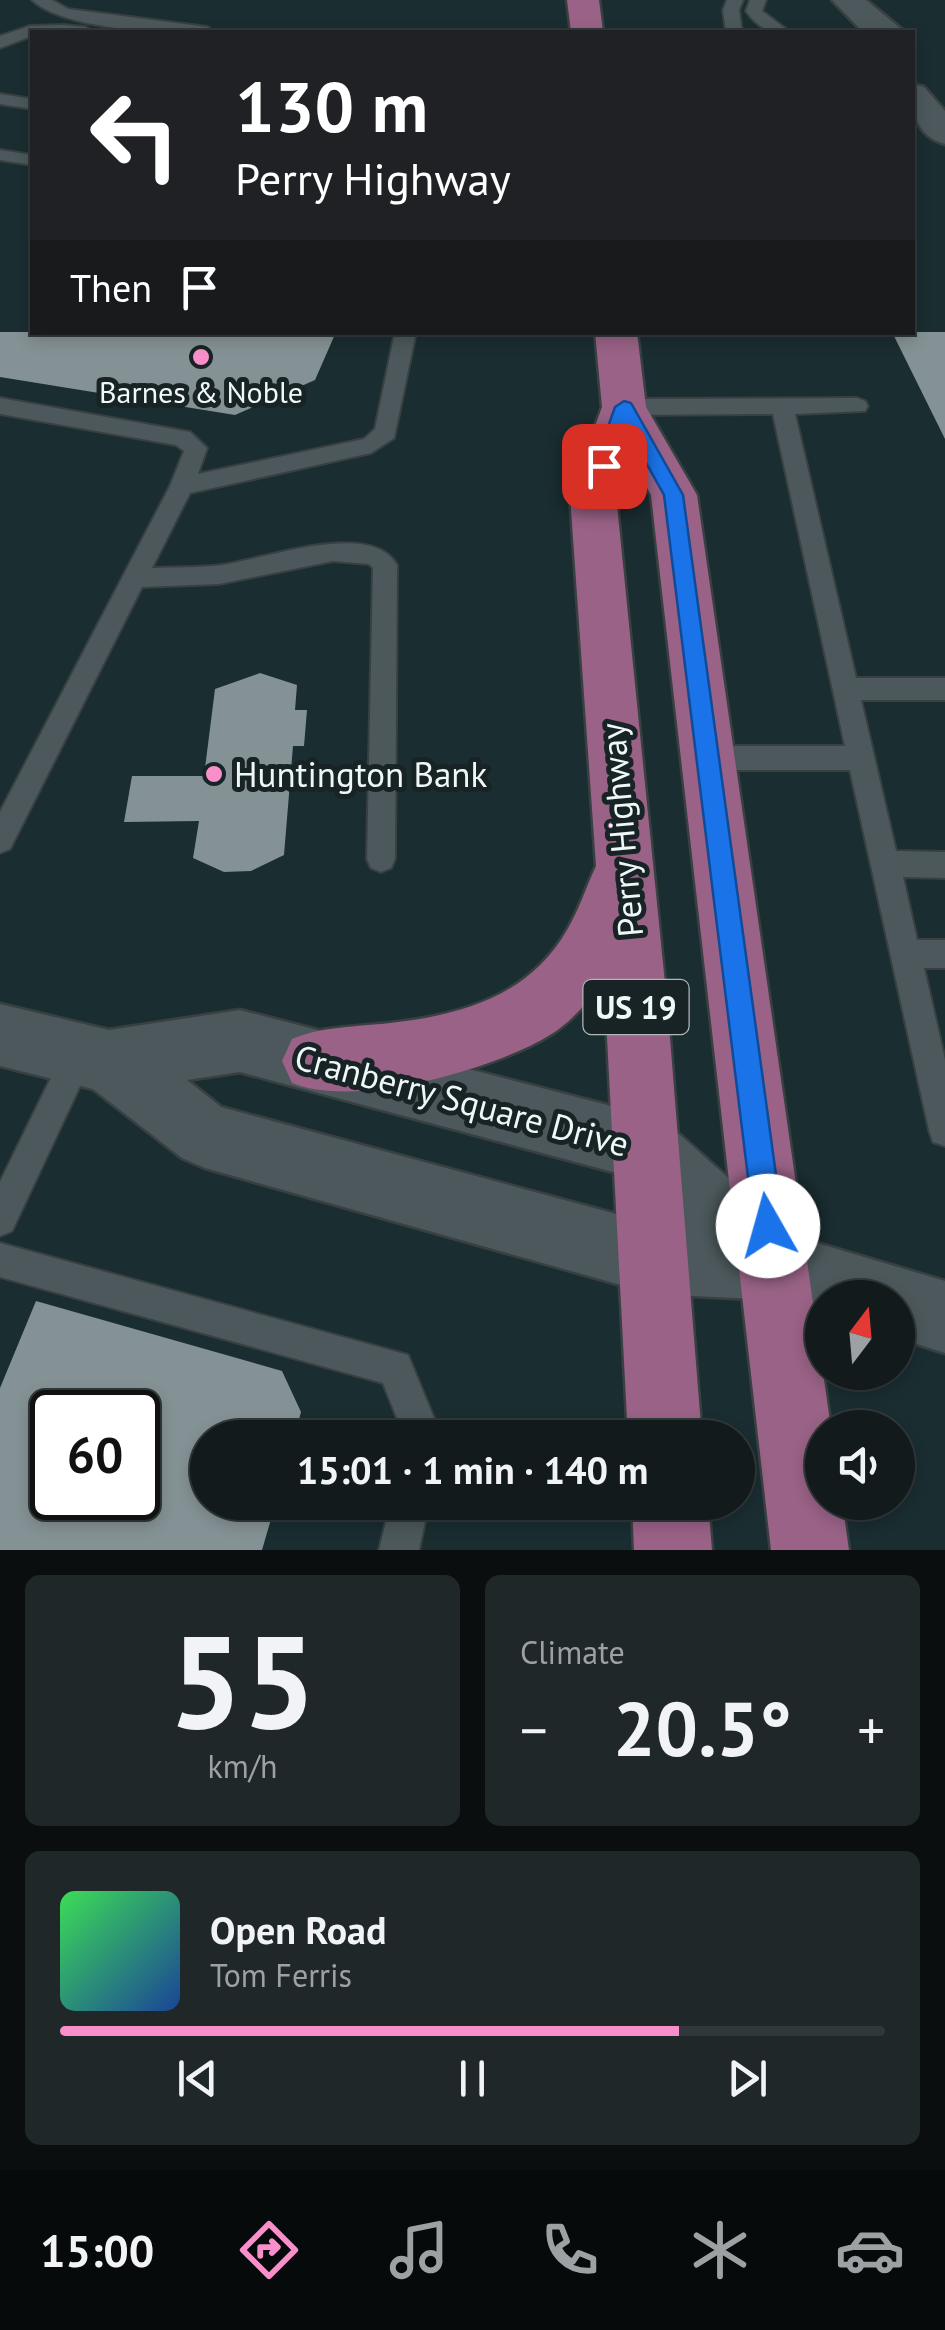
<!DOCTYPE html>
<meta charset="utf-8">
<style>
body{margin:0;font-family:"PT Sans",sans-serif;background:#1f2729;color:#f1f3f6;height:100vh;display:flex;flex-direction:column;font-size:38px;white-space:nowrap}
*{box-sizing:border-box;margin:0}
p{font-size:32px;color:#9ca1a3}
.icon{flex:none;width:55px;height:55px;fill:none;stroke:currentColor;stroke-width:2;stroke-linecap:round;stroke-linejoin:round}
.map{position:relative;height:1550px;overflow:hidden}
.drawer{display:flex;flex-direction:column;gap:25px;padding:25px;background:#0a0e0f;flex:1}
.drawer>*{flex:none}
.hud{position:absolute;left:30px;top:30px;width:885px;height:305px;border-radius:0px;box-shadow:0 5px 15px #0003,0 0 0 2px #31383b;background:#202124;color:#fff;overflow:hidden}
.needle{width:65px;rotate:16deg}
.fabs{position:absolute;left:805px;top:1280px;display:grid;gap:20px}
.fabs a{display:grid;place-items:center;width:110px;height:110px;border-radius:50%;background:#121a1c;box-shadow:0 5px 15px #0003,0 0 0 2px #31383b;font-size:50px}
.speed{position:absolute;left:30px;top:1390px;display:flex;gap:20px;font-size:50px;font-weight:700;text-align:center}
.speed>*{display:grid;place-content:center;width:130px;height:130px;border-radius:50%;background:#121a1c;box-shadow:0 5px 15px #0003,0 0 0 2px #31383b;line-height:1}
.speed .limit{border:5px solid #111;border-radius:15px;background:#fff;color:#111}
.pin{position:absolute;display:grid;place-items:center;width:85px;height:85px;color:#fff;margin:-42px;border-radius:20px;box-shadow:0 5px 15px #0006}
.me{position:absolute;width:110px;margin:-55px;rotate:353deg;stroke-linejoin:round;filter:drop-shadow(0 0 8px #0008)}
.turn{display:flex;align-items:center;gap:35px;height:210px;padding:0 40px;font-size:45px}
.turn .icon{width:130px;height:130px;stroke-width:2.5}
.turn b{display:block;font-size:70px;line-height:85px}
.then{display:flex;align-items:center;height:95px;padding:0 40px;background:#0003;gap:20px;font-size:38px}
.big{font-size:75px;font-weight:700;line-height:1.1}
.drawer .card{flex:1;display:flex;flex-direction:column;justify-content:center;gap:15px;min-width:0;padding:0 35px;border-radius:15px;background:#1f2729}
.drawer .dial{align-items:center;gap:0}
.dial b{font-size:130px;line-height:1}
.song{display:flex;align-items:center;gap:30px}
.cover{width:120px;height:120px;border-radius:15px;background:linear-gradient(135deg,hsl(130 70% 55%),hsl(220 70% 35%))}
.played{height:10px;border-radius:5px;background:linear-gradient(90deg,#f98fca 75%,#31383b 75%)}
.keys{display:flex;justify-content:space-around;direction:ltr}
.heat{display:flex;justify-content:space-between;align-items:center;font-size:55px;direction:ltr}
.drawer .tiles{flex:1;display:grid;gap:25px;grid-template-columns:1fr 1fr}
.card:last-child{grid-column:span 2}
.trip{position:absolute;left:190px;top:1420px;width:565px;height:100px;border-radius:50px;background:#121a1c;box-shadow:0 5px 15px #0003,0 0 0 2px #31383b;font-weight:700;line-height:100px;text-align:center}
.menu{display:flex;height:160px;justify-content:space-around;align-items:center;background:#070a0b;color:#9ca1a3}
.menu .icon{width:70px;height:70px}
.menu .selected{color:#f98fca}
.menu b{font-size:45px;color:#f1f3f6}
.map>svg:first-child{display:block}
</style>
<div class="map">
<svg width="945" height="1550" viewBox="0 0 945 1550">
<rect width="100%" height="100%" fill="#182325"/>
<!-- built -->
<path fill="#1a2d31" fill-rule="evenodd" d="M 0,0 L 945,0 L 945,1550 L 0,1550 ZM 32,32 L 912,32 L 912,332 L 32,332 ZM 822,1298 L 898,1298 L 898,1372 L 822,1372 ZM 52,1412 L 138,1412 L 138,1498 L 52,1498 ZM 822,1428 L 898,1428 L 898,1502 L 822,1502 ZM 208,1438 L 738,1438 L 738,1502 L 208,1502 Z"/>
<!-- building -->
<g fill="#859295" fill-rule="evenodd">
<polygon points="0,332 336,332 315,380 235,415 0,377"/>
<polygon points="892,332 945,332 945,439"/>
<polygon points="260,673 297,685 295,710 307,710 304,746 293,746 284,855 251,871 224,872 193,858 199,821 124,822 132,776 204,776 215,689"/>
<path d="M 36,1301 L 282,1371 L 301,1412 L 294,1438 L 208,1438 L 208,1502 L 276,1502 L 262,1550 L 0,1550 L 0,1388 ZM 52,1412 L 138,1412 L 138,1498 L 52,1498 Z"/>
</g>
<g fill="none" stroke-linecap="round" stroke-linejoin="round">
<defs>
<g id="service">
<path d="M 32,0 L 52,0 L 68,9 L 207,27 L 215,32 C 172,35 64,30 32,0 Z"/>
<polygon points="727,0 743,0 739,10 742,32 726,32 723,10"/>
<path d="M 750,0 L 766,0 L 762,11 L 790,32 C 768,32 759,29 746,11 Z"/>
<polygon points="63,25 85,27 93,32 32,32 32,36 0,48 0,36 30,26"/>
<polygon points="0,94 32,99 32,109 0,104"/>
<polygon points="0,150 32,155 32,165 0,160"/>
<path d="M 395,332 L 416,332 L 394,438 L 371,453 L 190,493 L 152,568 C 175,567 199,568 222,565 C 264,559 372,519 397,565 L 395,859 L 391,868 L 381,872 L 371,868 L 367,859 L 373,568 L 369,564 L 333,561 L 219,584 L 142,587 L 10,849 L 0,853 L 0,812 L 170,486 L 184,451 L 176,445 L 0,414 L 0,398 L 190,432 L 207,448 L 198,474 L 364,439 L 375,429 Z"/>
<polygon points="857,398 865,401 868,406 865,411 795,414 856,678 945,678 945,700 861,700 896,851 945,852 945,878 903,877 917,940 945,940 945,968 924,968 945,1060 945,1146 933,1142 929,1130 850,770 708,770 698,766 694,758 698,750 708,746 845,746 773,414 624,415 613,407 624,399"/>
<polygon points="79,1038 90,1043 95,1054 12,1231 0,1236 0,1182 68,1043"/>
<polygon points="0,1243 408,1355 442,1438 405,1438 383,1383 0,1277"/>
<polygon points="391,1502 429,1502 419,1550 379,1550"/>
</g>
<g id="minor">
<polygon points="832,0 866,0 905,32 863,32"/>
<path d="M 912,84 L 924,87 L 945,111 L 945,144 C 915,136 912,111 912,84 Z"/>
<path d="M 0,1004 L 109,1030 L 240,1010 L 646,1115 L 669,1125 L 793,1236 L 945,1281 L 945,1353 L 898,1338 L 898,1298 L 822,1298 L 822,1315 L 773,1300 L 653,1294 L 205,1168 L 182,1158 L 93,1089 L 0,1066 ZM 240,1072 L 628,1176 L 680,1226 L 653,1224 L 221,1107 L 187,1080 Z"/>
</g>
<g id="primary">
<polygon points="567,0 599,0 603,32 571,32"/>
<path d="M 595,332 L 637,332 L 646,407 L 697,495 L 831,1428 L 822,1428 L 822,1502 L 842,1502 L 849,1550 L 771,1550 L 651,495 L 629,456 L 616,495 L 668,1013 L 702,1438 L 628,1438 L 604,980 C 588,1001 573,1021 550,1035 C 493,1070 354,1109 292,1083 L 282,1061 L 292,1039 C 323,1026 356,1027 390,1023 C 462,1015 529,996 567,930 C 579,910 586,887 596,866 L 570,495 L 602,407 Z"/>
<polygon points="632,1502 708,1502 712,1550 634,1550"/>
</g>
</defs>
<!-- service casing -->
<use href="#service" stroke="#384041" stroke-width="4"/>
<!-- minor casing -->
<use href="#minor" stroke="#384041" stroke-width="5"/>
<!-- primary casing -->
<use href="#primary" stroke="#384041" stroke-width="5"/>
<!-- service -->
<use href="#service" fill="#4c585b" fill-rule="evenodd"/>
<!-- minor -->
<use href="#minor" fill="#4c585b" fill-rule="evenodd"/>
<!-- primary -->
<use href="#primary" fill="#996286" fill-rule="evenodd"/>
</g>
<!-- route -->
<polygon fill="#1a73e8" stroke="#114b97" stroke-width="2.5" points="624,401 631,403 683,495 783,1226 779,1236 768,1240 758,1236 754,1226 664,495 626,427 610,471 597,471 594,466 615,407"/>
<!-- markers -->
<g fill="#f98fca" stroke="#182325" stroke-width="4">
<circle cx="201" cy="357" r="10"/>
<circle cx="214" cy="774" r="10"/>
</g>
<g text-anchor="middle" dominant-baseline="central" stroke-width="10" stroke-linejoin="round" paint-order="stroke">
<!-- far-poi labels -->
<g font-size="30" fill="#f0f7f8" stroke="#182325">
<text x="201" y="391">Barnes &amp; Noble</text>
</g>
<!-- shield labels -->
<rect fill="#182325" stroke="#afb7b9" stroke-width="2.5" x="583.5" y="980" width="105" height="54" rx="8"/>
<g font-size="32" font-weight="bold" fill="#f0f7f8">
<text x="636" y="1007">US 19</text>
</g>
<!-- poi labels -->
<g font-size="35" fill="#f0f7f8" stroke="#182325" text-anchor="start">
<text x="234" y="774">Huntington Bank</text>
</g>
<!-- street labels -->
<g font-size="35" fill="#f0f7f8" stroke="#182325">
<text transform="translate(621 830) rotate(-95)">Perry Highway</text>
<text transform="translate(462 1100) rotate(15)">Cranberry Square Drive</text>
</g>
</g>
</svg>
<div class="fabs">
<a><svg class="needle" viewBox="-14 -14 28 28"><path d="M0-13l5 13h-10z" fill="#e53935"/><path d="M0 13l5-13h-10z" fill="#9ca1a3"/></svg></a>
<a><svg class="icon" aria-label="sound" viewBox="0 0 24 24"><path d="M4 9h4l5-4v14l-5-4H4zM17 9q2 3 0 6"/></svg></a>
</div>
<div class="speed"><div class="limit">60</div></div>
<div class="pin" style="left:604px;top:466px;background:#d93025"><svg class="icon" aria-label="arrive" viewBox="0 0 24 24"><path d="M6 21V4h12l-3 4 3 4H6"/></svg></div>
<svg class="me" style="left:768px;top:1226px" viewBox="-20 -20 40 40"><circle r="19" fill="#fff"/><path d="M0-13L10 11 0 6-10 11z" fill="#1a73e8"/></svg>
<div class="trip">15:01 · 1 min · 140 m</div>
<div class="hud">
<div class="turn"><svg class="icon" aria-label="left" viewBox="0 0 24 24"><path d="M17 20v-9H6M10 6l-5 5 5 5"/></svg><div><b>130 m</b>Perry Highway</div></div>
<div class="then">Then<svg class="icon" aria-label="arrive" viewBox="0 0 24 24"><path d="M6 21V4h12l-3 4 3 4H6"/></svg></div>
</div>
</div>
<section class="drawer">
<div class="tiles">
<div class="card dial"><b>55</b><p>km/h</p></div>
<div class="card"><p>Climate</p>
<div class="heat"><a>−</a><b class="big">20.5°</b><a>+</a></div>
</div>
<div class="card">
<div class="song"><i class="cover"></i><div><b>Open Road</b><p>Tom Ferris</p></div></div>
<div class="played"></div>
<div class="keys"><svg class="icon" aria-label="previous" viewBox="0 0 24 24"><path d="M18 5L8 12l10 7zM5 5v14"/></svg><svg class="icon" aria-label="pause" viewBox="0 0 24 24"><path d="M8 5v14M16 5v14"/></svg><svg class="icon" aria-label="next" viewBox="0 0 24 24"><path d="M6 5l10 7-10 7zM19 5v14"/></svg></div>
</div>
</div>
</section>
<nav class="menu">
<b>15:00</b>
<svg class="icon selected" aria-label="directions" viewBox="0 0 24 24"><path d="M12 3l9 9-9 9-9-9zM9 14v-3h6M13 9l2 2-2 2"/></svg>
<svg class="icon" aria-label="music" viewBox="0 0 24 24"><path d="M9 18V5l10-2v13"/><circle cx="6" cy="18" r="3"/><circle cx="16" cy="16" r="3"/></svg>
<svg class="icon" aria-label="phone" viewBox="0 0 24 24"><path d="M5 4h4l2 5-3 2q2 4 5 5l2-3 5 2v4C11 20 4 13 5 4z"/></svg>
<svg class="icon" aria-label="climate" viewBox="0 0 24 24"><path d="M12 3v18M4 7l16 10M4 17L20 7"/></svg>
<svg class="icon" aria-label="car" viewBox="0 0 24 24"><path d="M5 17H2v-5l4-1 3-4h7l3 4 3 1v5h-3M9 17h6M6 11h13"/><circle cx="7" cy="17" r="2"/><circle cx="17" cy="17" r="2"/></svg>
</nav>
